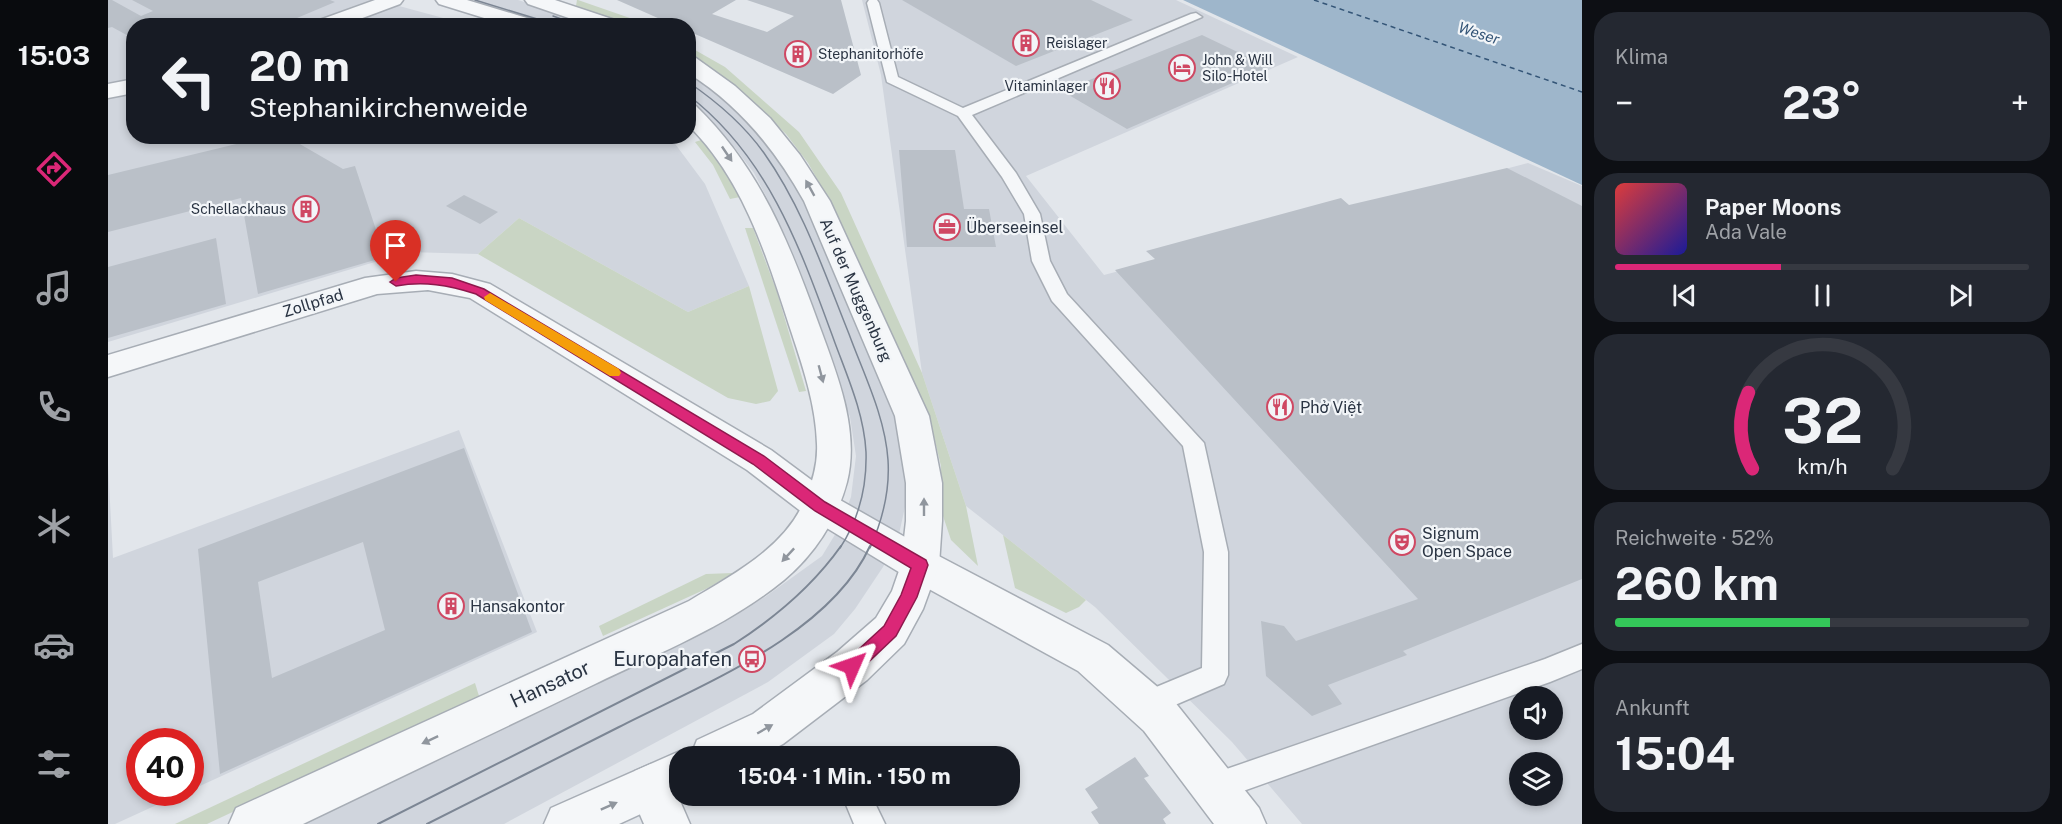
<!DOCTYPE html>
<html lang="de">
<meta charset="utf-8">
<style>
body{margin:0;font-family:"Public Sans",sans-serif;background:#242831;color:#f1f3f6;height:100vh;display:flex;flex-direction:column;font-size:22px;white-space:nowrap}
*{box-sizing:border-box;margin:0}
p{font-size:20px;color:#9ea1a6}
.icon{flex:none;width:33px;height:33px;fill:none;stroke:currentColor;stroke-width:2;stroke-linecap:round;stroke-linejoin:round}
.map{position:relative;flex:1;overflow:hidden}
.drawer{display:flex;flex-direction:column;gap:12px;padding:12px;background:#0d0f14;width:480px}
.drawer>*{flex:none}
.banner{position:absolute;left:18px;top:18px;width:570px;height:126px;border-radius:24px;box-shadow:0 3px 9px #0003;background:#171b24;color:#f1f3f6;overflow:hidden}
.tools{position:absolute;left:1401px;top:686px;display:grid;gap:12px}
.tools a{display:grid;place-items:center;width:54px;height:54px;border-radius:50%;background:#171b24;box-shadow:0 3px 9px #0003;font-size:30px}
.speed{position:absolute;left:18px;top:728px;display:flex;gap:12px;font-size:30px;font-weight:700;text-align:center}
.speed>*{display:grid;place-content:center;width:78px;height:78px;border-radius:50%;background:#171b24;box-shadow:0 3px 9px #0003;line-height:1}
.speed .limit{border:9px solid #d22;background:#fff;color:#111}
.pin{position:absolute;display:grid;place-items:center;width:51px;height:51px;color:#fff;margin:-62px -26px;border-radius:50% 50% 50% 0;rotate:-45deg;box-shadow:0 0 6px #0007}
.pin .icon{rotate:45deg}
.me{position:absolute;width:66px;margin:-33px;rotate:47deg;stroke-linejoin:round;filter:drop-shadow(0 0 4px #0008)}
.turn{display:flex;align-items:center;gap:21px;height:126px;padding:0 24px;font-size:27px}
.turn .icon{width:78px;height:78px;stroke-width:2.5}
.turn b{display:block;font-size:42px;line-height:51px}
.big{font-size:45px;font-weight:700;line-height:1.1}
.drawer .tile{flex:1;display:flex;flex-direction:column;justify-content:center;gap:9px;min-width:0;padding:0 21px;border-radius:24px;background:#242831}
.drawer .dial{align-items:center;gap:0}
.dial svg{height:156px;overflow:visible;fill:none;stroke:#363941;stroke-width:7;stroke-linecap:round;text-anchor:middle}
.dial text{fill:#f1f3f6;stroke:none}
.song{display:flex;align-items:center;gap:18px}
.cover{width:72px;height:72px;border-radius:9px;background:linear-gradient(135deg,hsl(0 70% 55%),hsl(240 70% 35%))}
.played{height:6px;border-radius:3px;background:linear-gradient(90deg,#db2777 40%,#363941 40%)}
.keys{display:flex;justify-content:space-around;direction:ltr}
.heat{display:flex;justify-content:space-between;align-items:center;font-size:33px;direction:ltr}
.charge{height:9px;border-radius:4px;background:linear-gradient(90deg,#34c759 52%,#363941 0)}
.trip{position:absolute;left:561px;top:746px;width:351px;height:60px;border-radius:24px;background:#171b24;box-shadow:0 3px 9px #0003;font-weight:700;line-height:60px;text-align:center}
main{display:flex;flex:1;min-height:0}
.dock{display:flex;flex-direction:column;width:108px;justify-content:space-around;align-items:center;background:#090b0e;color:#9ea1a6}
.dock .icon{width:42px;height:42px}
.dock .current{color:#db2777}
.dock b{font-size:27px;color:#f1f3f6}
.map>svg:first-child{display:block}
</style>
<main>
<nav class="dock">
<b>15:03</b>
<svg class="icon current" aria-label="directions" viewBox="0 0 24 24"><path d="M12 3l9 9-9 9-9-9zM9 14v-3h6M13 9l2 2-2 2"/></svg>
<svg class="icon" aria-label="music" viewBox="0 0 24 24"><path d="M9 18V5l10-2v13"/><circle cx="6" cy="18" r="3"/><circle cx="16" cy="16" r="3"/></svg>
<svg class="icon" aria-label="phone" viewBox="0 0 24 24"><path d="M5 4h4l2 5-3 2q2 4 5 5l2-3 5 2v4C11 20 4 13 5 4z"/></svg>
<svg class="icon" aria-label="climate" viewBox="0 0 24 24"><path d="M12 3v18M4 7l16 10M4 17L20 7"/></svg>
<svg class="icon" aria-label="car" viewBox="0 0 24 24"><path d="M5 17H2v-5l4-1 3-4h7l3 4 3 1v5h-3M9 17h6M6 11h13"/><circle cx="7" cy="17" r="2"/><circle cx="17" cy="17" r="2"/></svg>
<svg class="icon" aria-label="filters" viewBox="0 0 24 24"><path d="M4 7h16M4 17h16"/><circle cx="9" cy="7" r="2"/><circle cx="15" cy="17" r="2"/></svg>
</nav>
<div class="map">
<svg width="1474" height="824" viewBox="0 0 1474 824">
<rect width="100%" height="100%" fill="#e2e6eb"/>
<!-- built -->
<g fill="#d0d5dd" fill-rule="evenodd">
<polygon points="0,0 269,0 361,25 26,26 26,136 562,137 597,184 641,286 580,312 411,218 370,254 300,252 0,342"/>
<polygon points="354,0 410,0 489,25 441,25"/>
<path d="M 754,0 L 1068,0 L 1190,57 L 918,176 L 996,275 L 1420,163 L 1474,186 L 1474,824 L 1194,824 L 1124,742 L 987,607 L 858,506 L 814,373 L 773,75 ZM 1412,696 L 1444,696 L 1444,729 L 1412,729 ZM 1412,762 L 1444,762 L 1444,795 L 1412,795 Z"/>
<polygon points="581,72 632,113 665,149 698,200 793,429 798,453 799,498 791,534 775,567 747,609 726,634 660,682 396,824 194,824 657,597 714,556 731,528 743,497 748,456 742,417 704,309 659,198 646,173 627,148 581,101"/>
<polygon points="351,430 429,632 83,790 82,741 32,741 32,792 77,792 7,824 0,824 0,464 5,558"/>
</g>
<!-- green -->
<g fill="#c9d5c4">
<polygon points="469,0 470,0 542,25 518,25 468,6"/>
<polygon points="580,46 617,67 691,132 733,193 814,373 858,506 870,566 843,540 833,510 833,466 823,425 724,205 700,163 678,134 648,106 581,56"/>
<polygon points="593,140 615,165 632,197 622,199 605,165 587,142"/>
<polygon points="411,218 580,312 641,286 670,391 662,401 648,404 620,398 370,254"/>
<polygon points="645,228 669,292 698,391 691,392 637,228"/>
<polygon points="895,535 978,600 971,607 958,613 907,588"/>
<polygon points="625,573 600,588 495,636 491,626 598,574"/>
<polygon points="367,683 371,696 99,824 67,824"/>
</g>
<!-- water -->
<polygon fill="#9eb6cb" points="1075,0 1474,0 1474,185"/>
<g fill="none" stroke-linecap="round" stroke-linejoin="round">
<!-- ferry -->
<polyline stroke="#345577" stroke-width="1.5" stroke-dasharray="5 4" stroke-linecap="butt" points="1206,0 1474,92"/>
</g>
<!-- building -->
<g fill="#bac0c8" fill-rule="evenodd">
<polygon points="0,0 4,0 33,16 45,11 24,0 222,0 227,2 170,26 26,26 26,39 4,27 0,28"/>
<polygon points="509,0 628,0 604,14 659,32 686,16 639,0 733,0 753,75 725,94 580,31 580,26 568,26"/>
<polygon points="794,0 983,0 1025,20 908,66"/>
<polygon points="1094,35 1161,67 1019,129 954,91"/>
<polygon points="161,136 178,136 235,169 247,166 277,257 150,294 133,198 0,232 0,175"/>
<polygon points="791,150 847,150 856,209 881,209 888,247 799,247"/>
<polygon points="1399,168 1474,206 1474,579 1295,651 1299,655 1220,685 1234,704 1204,716 1158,676 1153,621 1176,626 1188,641 1310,599 1007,270 1047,259 1038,251 1233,198 1241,205"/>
<polygon points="356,195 390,212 372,224 338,206"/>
<polygon points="108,238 118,304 0,338 0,267"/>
<path d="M 356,448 L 424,632 L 112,774 L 90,549 ZM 255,542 L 277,630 L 164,678 L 150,582 Z"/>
<polygon points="1027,757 1041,776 1036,778 1063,813 1055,819 1058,824 991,824 983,812 990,808 977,789"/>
</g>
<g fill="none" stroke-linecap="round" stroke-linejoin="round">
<defs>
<g id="service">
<polygon points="761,0 769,0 771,3 790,77 855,108 1083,14 1088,13 1094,17 864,115 908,173 932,214 942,261 959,294 1096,443 1120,552 1120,675 1116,684 1039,717 1029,713 1025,704 1029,695 1094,668 1096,552 1075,446 944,301 924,261 916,214 894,177 850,116 779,82 759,3"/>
<polygon points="1474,644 1474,669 1442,682 1107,801 1097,797 1093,787 1097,777 1107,773 1437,659"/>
<polygon points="734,795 763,795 777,824 746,824"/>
</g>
<g id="minor">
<polygon points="267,0 295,0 292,4 233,26 203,26 206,22"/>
<polygon points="26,79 26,93 0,98 0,84"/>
<polygon points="308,271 344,274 382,284 663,450 725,496 825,553 1000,645 1066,701 1151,808 1158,824 1106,824 1036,731 970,671 799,577 699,516 639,470 362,298 320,290 269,294 0,377 0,355 257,278"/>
<polygon points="543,764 559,771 582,824 536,824 520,787 527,771"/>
</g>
<g id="tertiary">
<polygon points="328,0 359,0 432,22 435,26 402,26 331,4"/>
<polygon points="417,0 447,0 513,22 516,26 484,26 420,4"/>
<path d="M 580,57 L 588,58 L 627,86 L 662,118 L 692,155 L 722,201 L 821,416 L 834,483 L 834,521 L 831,565 L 815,609 L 796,644 L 759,680 L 675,744 L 652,756 L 572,756 L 572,795 L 574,795 L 511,824 L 436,824 L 443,808 L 572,751 L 583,755 L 589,740 L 645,714 L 729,652 L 768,618 L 784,591 L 793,565 L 798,521 L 798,483 L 787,416 L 696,201 C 667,149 631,105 580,73 Z"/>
<path d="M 580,104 L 588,106 C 652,168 681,242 711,325 C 729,374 752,430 739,482 C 729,520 706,555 676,580 C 620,626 551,653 487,684 C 390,731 292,777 195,824 L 121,824 L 128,808 L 581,601 C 624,575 675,549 696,502 C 704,484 710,464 709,444 C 708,404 694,364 681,325 C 658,254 635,179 580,125 Z"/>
</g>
</defs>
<!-- service casing -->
<use href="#service" stroke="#a7adb5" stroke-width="3"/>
<!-- minor casing -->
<use href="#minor" stroke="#a7adb5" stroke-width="3"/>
<!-- tertiary casing -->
<use href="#tertiary" stroke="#a7adb5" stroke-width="3"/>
<!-- service -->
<use href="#service" fill="#f5f7f9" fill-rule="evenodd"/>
<!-- minor -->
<use href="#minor" fill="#f5f7f9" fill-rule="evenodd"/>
<!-- tertiary -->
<use href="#tertiary" fill="#f5f7f9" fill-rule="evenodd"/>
<!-- tram-far1 -->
<g stroke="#7c8694" stroke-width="1.5">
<polyline points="367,0 452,26"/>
<polyline points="445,16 473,26"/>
<path d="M 580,82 C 608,101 636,125 656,153 C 695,208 716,272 741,334 C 756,375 777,416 780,460 C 782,491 775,519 762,548"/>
<path d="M 580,95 C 661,157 693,250 727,343 C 740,378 756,414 758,452 C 759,486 751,519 732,548"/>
</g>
<!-- tram -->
<g stroke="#7c8694" stroke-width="2">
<path d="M 270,824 L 626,644 C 668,617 704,587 733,546"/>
<path d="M 319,824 C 383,792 447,759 511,727 C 593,685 722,635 762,546"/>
</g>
</g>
<!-- one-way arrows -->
<defs><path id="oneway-solid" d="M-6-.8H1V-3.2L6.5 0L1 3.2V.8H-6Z" transform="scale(1.5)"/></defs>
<g fill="#90969e">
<use href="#oneway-solid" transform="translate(619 154) rotate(56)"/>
<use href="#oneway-solid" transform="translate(702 188) rotate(-119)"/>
<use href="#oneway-solid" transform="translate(713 374) rotate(75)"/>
<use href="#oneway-solid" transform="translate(816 507) rotate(-90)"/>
<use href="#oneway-solid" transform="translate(680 555) rotate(133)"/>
<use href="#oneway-solid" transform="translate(657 729) rotate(-30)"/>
<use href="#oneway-solid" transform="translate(322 740) rotate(155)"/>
<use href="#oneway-solid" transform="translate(501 806) rotate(-24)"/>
</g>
<!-- route -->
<path fill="#db2777" stroke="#8e194d" stroke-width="1.5" d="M 308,275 L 344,278 L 376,289 L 656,456 L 717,502 L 818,560 L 820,565 L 809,597 L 788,636 L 750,672 L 744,674 L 738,672 L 735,666 L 738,661 L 776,626 L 793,595 L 803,568 L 707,511 L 645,464 L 368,294 C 340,285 316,281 288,286 L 282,282 L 288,278 Z"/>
<!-- slow -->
<polygon fill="#f59e0b" points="382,293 511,369 513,373 511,376 502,376 377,300 376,297"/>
<!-- icons -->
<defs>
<symbol id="building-ring" viewBox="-11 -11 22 22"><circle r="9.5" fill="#f2f5f8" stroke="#cf4863" stroke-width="1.5"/><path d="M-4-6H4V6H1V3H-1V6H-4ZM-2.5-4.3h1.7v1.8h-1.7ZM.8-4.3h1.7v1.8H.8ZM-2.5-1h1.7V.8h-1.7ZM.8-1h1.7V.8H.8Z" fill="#cf4863"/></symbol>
<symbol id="hotel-ring" viewBox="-11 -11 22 22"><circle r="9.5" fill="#f2f5f8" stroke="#cf4863" stroke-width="1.5"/><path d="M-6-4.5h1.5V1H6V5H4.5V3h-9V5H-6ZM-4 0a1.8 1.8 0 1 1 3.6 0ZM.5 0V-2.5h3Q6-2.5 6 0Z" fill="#cf4863"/></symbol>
<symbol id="restaurant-ring" viewBox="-11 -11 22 22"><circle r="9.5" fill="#f2f5f8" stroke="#cf4863" stroke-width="1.5"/><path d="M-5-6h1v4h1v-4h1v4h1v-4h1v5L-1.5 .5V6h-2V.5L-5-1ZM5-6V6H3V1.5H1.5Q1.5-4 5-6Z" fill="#cf4863"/></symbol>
<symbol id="office-ring" viewBox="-11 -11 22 22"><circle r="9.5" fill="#f2f5f8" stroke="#cf4863" stroke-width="1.5"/><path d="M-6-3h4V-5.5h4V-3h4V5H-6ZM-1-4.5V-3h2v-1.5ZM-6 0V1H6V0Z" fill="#cf4863"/></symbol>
<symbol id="theatre-ring" viewBox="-11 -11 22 22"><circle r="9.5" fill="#f2f5f8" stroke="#cf4863" stroke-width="1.5"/><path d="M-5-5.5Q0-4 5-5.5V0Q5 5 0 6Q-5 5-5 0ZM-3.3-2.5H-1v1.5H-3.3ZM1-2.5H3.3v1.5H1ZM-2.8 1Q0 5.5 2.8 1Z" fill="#cf4863"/></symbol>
<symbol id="bus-ring" viewBox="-11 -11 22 22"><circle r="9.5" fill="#f2f5f8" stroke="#cf4863" stroke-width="1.5"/><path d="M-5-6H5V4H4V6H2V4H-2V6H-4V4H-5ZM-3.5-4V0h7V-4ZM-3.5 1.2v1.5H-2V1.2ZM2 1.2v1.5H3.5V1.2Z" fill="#cf4863"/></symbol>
</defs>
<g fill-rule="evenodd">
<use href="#building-ring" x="903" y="28" width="30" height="30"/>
<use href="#building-ring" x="675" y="39" width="30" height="30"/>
<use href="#hotel-ring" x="1059" y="53" width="30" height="30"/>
<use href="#restaurant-ring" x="984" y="71" width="30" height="30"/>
<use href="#building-ring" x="183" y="194" width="30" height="30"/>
<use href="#office-ring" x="824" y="212" width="30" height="30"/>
<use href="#restaurant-ring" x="1157" y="392" width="30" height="30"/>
<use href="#theatre-ring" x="1279" y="527" width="30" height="30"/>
<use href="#building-ring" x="328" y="591" width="30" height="30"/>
<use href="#bus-ring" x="629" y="644" width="30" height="30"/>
</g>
<g text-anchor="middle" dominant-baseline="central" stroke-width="4.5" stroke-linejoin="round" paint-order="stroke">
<!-- far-poi labels -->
<g font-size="14" fill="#2a3443" stroke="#f2f5f8" text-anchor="start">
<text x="938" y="43">Reislager</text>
<text x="710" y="54">Stephanitorhöfe</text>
<text x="1094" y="60">John &amp; Will<tspan x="1094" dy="16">Silo-Hotel</tspan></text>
<text x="980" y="86" text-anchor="end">Vitaminlager</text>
<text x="178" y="209" text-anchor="end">Schellackhaus</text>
</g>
<!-- far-water labels -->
<g font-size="15" font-style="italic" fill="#345577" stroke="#f2f5f8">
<text transform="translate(1371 33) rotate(18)">Weser</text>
</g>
<!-- poi labels -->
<g font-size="16" fill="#2a3443" stroke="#f2f5f8" text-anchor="start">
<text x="858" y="227">Überseeinsel</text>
<text x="1192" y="407">Phở Việt</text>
<text x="1314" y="533">Signum<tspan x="1314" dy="18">Open Space</tspan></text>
<text x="362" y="606">Hansakontor</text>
</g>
<!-- street labels -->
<g font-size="16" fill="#2a3443" stroke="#f2f5f8">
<text transform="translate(748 290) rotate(66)">Auf der Muggenburg</text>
<text transform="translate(205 303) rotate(-17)">Zollpfad</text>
</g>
<!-- near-poi labels -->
<g font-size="20" fill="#2a3443" stroke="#f2f5f8" text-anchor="end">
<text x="624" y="659">Europahafen</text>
</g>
<!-- near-street labels -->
<g font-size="20" fill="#2a3443" stroke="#f2f5f8">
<text transform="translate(442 684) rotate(-25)">Hansator</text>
</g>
</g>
</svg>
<div class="tools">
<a><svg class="icon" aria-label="sound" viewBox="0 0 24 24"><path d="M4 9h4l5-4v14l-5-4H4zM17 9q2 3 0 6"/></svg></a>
<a><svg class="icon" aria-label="layers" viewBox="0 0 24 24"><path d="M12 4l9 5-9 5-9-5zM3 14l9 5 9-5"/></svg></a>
</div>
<div class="speed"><div class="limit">40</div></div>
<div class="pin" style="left:288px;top:282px;background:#d93025"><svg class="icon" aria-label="arrive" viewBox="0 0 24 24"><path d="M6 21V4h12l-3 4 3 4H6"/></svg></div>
<svg class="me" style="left:744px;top:666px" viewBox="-20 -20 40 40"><path d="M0-17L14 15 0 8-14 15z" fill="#db2777" stroke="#fff" stroke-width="4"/></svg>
<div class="trip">15:04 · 1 Min. · 150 m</div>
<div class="banner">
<div class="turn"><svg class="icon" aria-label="left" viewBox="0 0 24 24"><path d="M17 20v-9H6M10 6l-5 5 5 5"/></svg><div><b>20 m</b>Stephanikirchenweide</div></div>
</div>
</div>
<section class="drawer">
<div class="tile"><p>Klima</p>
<div class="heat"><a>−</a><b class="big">23°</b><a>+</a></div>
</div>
<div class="tile">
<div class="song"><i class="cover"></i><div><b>Paper Moons</b><p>Ada Vale</p></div></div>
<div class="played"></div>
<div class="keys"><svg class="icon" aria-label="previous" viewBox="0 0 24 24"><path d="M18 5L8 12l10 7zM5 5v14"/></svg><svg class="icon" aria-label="pause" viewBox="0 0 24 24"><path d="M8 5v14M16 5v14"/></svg><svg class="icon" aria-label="next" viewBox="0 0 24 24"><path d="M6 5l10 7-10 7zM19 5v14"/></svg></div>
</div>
<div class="tile dial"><svg viewBox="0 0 100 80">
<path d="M14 69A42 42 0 1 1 86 69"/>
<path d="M14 69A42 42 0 0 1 12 30" stroke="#db2777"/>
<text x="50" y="56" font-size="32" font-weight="700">32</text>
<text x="50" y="72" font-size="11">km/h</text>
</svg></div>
<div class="tile"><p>Reichweite · 52%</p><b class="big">260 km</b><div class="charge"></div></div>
<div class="tile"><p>Ankunft</p><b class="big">15:04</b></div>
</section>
</main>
